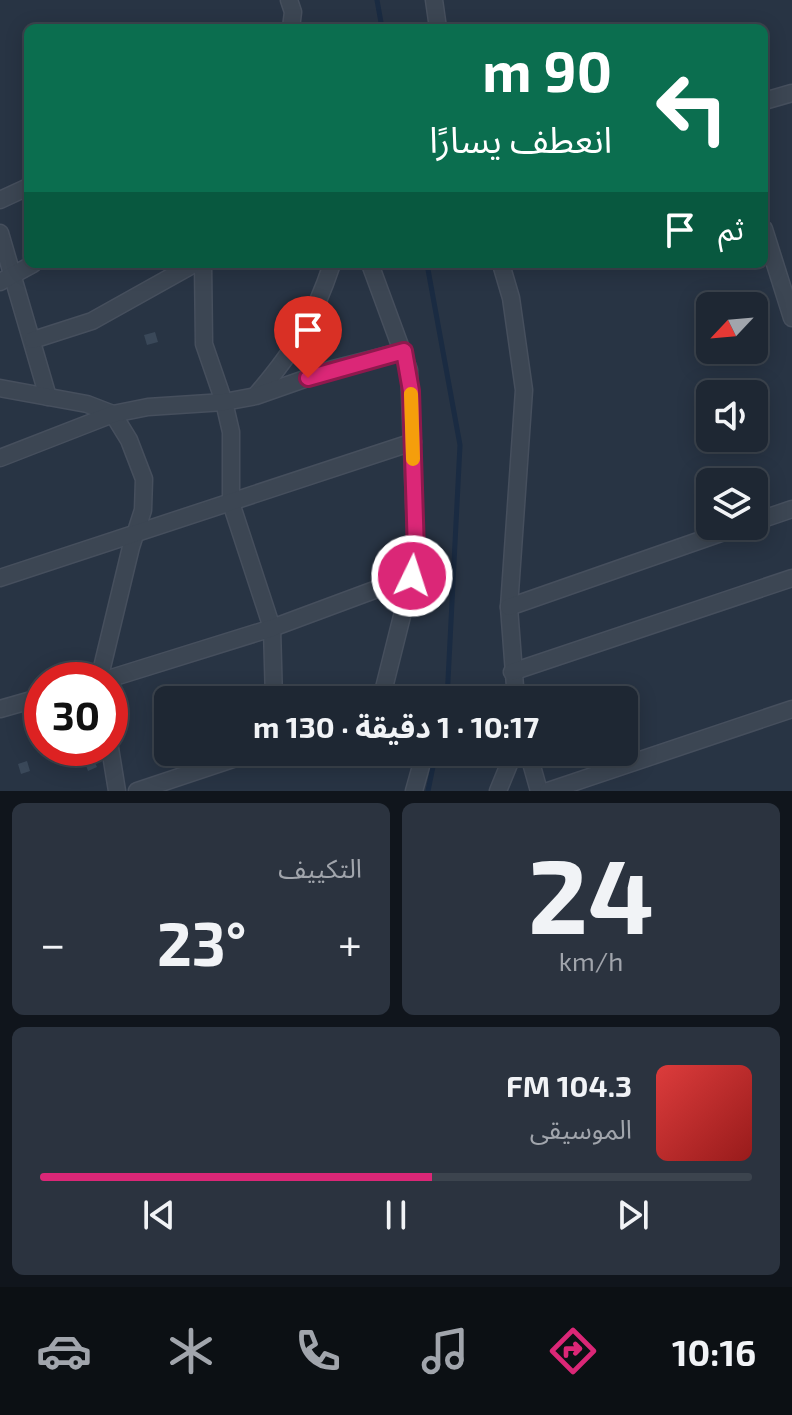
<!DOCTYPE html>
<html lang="ar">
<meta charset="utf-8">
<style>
body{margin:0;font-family:"Exo 2","Noto Sans Arabic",sans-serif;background:#2b333f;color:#f1f3f6;direction:rtl;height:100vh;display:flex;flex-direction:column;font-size:30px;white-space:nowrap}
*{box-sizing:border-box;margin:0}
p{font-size:26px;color:#a1a5ac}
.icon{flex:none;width:44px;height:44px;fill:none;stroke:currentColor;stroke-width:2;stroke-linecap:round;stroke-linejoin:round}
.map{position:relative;height:791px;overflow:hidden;direction:ltr}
.drawer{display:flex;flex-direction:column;gap:12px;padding:12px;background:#10151c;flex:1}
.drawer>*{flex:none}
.guide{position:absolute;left:24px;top:24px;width:744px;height:244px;border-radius:12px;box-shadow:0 4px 20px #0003,0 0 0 2px #3c444e;direction:rtl;background:#0b6e4f;color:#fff;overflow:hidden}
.needle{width:52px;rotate:244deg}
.tools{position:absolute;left:696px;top:292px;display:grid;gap:16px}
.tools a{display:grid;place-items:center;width:72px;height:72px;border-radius:12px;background:#1e2733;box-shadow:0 4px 20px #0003,0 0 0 2px #3c444e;font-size:40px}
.speed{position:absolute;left:24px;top:662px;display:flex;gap:16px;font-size:40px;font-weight:700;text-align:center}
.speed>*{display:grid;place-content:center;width:104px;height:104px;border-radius:50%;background:#1e2733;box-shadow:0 4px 20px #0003,0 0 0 2px #3c444e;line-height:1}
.speed .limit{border:12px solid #d22;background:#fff;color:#111}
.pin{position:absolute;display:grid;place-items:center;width:68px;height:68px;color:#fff;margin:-82px -34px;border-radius:50% 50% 50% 0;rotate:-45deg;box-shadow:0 0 8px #0007}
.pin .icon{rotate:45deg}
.me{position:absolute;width:88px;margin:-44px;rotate:4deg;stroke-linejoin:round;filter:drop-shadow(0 0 6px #0008)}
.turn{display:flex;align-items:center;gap:28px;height:168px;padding:0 24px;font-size:36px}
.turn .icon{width:104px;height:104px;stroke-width:2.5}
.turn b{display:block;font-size:56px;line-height:68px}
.then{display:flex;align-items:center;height:76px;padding:0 24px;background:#0003;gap:16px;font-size:30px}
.big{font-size:60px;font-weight:700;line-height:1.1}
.drawer .tile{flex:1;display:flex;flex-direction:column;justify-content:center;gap:12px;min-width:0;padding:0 28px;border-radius:12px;background:#2b333f}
.drawer .dial{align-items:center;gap:0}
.dial b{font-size:104px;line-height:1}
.song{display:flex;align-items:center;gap:24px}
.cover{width:96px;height:96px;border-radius:12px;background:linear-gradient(135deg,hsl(0 70% 55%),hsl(0 70% 35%))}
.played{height:8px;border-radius:4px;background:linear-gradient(90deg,#db2777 55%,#3c444e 55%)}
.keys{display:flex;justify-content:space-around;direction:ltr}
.heat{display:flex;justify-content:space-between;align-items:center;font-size:44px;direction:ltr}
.drawer .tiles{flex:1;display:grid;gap:12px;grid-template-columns:1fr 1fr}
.tile:last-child{grid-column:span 2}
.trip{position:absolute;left:154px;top:686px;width:484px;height:80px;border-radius:12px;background:#1e2733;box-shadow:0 4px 20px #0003,0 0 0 2px #3c444e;font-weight:700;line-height:80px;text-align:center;direction:rtl}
.tab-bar{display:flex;height:128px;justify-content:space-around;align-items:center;background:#0c1014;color:#a1a5ac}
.tab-bar .icon{width:56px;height:56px}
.tab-bar .current{color:#db2777}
.tab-bar b{font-size:36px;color:#f1f3f6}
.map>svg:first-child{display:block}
</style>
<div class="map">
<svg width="792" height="791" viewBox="0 0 792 791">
<rect width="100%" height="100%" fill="#283444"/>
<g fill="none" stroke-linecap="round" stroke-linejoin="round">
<!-- stream -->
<g stroke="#1a2b42" stroke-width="5">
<polyline points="377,0 382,28"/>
<polyline points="427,264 460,445 447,700"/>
<polyline points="428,791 436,752"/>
</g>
</g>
<!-- building -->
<g fill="#3a4859">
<polygon points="155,332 158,342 147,345 144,335"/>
<polygon points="92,757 97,767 88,771 84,760"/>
<polygon points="27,761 30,771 21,774 18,764"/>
</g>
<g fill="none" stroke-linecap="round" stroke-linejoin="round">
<defs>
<g id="street">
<polyline points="289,0 293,12 291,28"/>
<polyline points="434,0 438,28"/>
<polyline points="764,101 792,93"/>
<polyline points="0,200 28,187"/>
<polyline points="764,229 792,318"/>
<polyline points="0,233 48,397"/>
<polyline points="203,264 204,344 224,402 231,432 231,503 272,628 274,700"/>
<polyline points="370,264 409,370 416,552 412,576 381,700"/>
<polyline points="501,264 511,298 524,390 509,607 516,700"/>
<polyline points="0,282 33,264"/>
<polyline points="33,340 92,321 194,264"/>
<polyline points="0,388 87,404 113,414 129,440 144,479 143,510 131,547 99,680"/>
<path d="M 257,394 C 295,349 313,321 332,264"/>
<polyline points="0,458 113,414 148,407 224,402 256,396 333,369 404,351"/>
<polyline points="754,522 792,509"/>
<polyline points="0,578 413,442"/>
<polyline points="509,607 741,526"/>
<polyline points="512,672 792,578"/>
<polyline points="105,680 272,628 412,576"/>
<polyline points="0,709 42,697"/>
<polyline points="110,748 117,791"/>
<polyline points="528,752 539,791"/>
<polyline points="137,791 254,752"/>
<polyline points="414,791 421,766 416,752"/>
<polyline points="498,791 514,752"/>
<polyline points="548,791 792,709"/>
</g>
</defs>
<!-- street casing -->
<use href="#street" stroke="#464f5d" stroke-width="19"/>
<!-- street -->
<use href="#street" stroke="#3c4653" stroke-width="16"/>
</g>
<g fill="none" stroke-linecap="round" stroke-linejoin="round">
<defs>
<polyline id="route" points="308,378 404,351 411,391 416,552 412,576"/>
</defs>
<!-- route casing -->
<use href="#route" stroke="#8e194d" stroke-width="20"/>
<!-- route -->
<use href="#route" stroke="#db2777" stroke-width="14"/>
<!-- slow -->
<polyline stroke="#f59e0b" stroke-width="14" points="411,394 413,459"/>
</g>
</svg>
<div class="tools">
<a><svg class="needle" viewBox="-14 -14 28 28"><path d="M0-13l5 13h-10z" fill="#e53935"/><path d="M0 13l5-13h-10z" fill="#a1a5ac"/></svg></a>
<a><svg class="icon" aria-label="sound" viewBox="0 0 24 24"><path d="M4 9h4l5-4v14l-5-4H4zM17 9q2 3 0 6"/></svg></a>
<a><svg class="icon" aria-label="layers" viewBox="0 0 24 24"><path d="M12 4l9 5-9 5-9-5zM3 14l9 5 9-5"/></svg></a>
</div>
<div class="speed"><div class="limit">30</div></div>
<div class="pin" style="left:308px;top:378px;background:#d93025"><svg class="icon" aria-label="arrive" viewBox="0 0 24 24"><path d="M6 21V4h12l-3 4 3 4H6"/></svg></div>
<svg class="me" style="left:412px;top:576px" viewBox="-20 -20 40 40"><circle r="17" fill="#db2777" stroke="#fff" stroke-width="3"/><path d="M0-11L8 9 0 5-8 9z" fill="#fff"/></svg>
<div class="trip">10:17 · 1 دقيقة · 130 m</div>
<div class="guide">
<div class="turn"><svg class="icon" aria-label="left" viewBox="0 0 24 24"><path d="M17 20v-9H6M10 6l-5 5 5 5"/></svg><div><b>90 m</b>انعطف يسارًا</div></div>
<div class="then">ثم<svg class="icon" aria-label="arrive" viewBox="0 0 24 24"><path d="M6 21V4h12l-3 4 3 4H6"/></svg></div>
</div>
</div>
<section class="drawer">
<div class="tiles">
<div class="tile dial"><b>24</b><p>km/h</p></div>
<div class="tile"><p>التكييف</p>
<div class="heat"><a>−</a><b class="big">23°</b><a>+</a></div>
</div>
<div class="tile">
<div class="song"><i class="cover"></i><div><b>104.3 FM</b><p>الموسيقى</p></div></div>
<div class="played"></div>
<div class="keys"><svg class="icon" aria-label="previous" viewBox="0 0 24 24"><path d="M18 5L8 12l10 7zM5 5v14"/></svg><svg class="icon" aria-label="pause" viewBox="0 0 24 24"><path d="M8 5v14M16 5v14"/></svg><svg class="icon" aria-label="next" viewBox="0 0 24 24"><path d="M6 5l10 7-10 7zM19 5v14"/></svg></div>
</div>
</div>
</section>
<nav class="tab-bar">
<b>10:16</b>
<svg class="icon current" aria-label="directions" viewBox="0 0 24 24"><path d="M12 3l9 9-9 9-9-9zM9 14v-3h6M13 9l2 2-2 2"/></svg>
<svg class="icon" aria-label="music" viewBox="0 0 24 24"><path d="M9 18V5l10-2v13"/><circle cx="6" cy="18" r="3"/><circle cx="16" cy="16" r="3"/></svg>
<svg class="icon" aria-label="phone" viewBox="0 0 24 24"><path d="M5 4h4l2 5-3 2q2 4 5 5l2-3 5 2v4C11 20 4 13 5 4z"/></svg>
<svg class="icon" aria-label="climate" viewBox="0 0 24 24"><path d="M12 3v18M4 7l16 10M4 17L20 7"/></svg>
<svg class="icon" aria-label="car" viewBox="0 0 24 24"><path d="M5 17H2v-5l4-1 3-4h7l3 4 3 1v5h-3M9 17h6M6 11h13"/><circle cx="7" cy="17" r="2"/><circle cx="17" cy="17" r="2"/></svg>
</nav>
